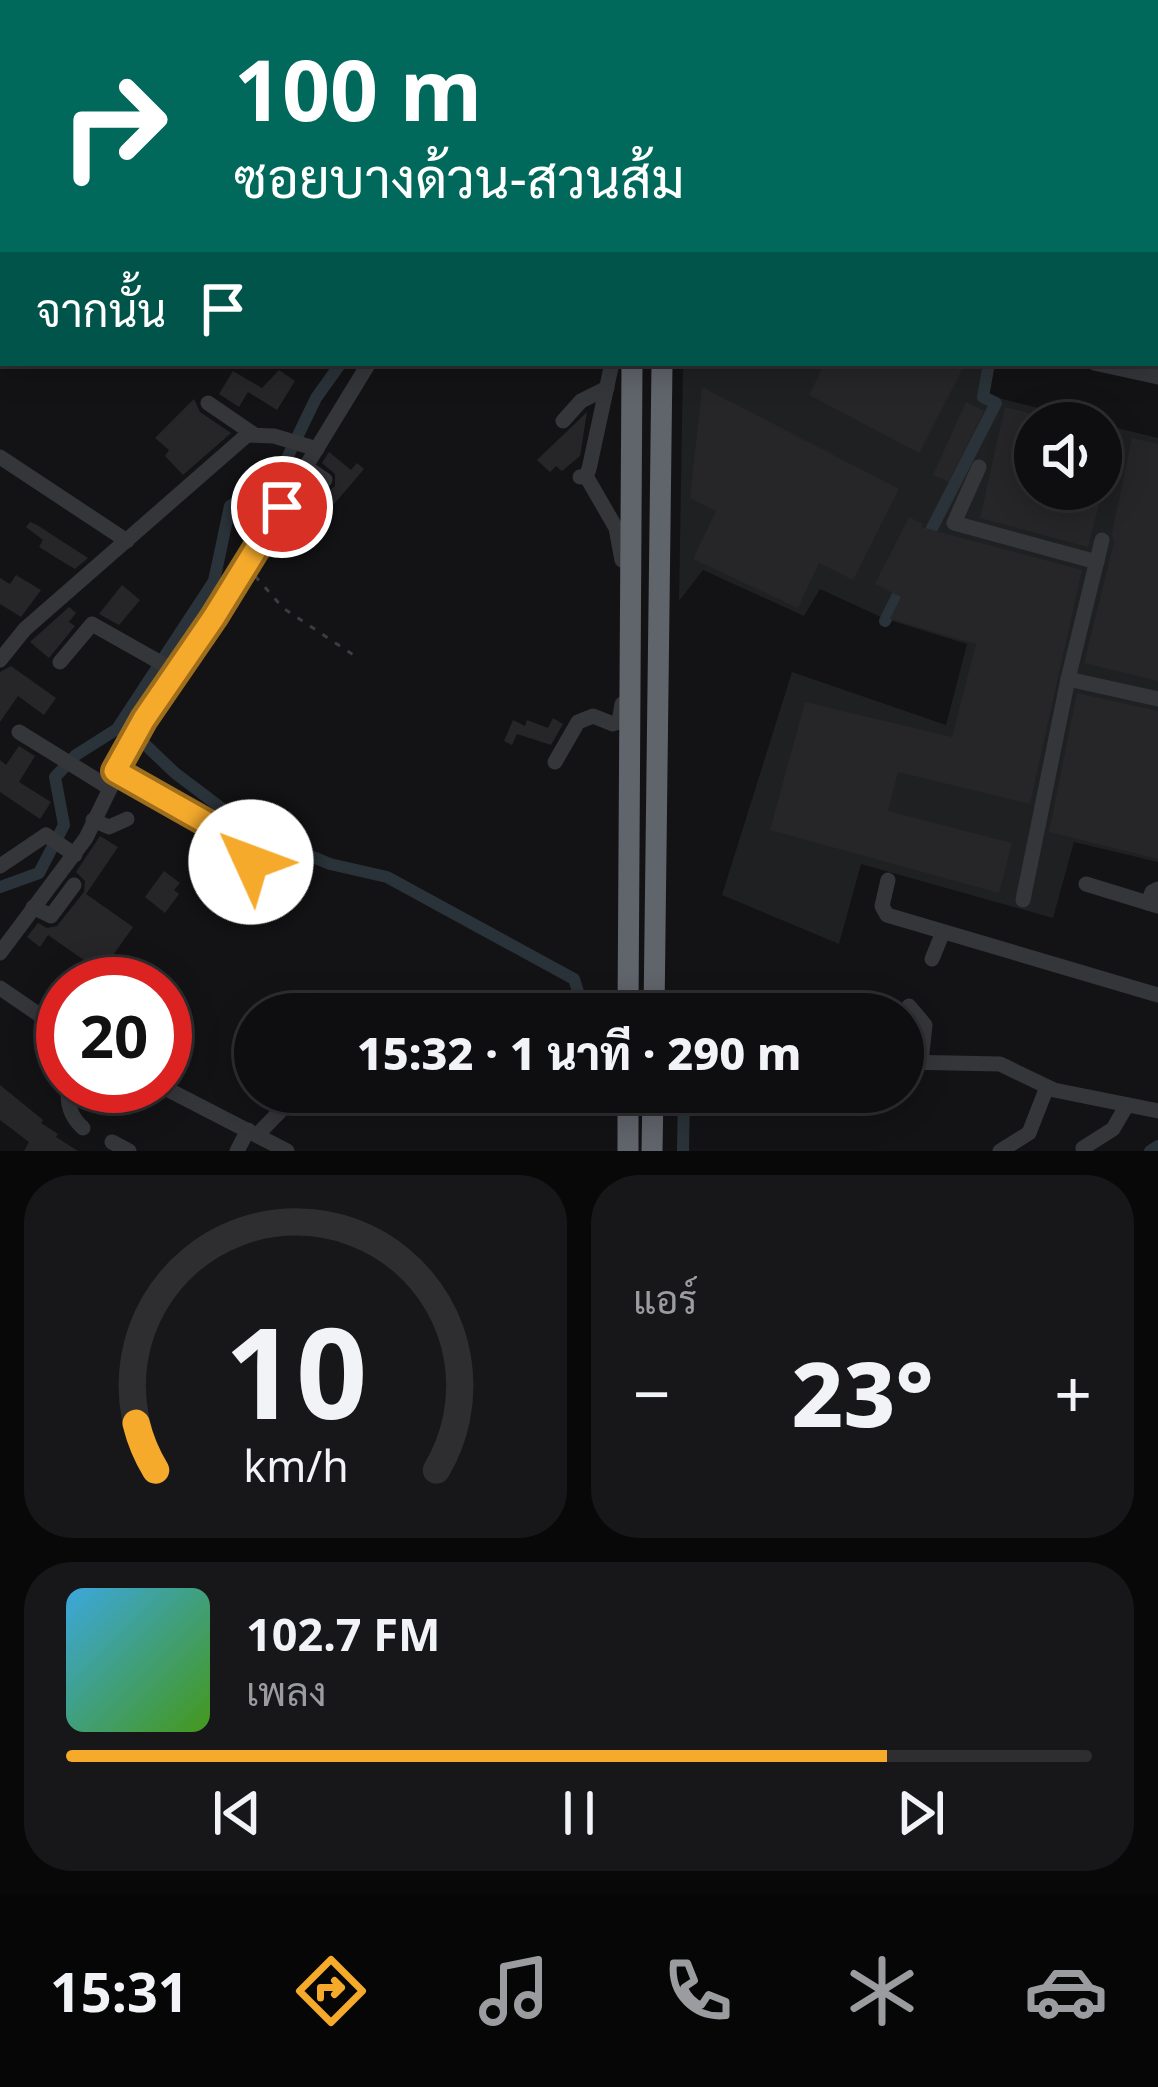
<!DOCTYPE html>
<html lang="th">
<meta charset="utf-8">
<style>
body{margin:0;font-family:"Noto Sans",Sarabun,sans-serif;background:#171719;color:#f1f3f6;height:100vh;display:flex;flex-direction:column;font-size:45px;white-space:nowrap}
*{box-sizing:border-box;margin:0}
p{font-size:39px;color:#9b9c9f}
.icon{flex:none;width:66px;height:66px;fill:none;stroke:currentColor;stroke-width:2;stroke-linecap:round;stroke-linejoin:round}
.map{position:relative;height:1151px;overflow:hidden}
.sheet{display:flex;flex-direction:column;gap:24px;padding:24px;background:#080809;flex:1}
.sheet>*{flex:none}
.banner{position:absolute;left:0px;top:0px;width:1158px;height:366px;box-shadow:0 6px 30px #0003,0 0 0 3px #2e2e30;background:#00695c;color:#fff;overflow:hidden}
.buttons{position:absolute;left:1014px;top:402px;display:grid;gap:24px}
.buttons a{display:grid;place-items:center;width:108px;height:108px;border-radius:50%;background:#0e0e10;box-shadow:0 6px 30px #0003,0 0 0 3px #2e2e30;font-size:60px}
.speed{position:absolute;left:36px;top:957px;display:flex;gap:24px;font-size:60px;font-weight:700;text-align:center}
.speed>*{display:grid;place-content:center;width:156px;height:156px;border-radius:50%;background:#0e0e10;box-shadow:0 6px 30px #0003,0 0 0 3px #2e2e30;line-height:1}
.speed .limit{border:18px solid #d22;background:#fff;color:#111}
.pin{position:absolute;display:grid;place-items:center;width:102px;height:102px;color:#fff;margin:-51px;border:6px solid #fff;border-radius:50%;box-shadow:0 3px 12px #0007}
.me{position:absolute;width:132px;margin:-66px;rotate:313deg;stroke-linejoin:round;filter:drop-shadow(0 0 9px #0008)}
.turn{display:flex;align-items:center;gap:42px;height:252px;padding:0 36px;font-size:54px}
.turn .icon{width:156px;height:156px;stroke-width:2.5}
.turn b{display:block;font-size:84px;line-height:102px}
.then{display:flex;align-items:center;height:114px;padding:0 36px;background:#0003;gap:24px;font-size:45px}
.big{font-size:90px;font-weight:800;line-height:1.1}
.sheet .card{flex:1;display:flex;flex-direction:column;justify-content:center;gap:18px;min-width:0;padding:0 42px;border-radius:48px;background:#171719}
.sheet .dial{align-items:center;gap:0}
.dial svg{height:312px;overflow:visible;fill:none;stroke:#2e2e30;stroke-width:7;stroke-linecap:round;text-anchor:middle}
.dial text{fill:#f1f3f6;stroke:none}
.song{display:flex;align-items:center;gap:36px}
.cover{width:144px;height:144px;border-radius:18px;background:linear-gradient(135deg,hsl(200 70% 55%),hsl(100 70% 35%))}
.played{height:12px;border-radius:6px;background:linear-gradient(90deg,#f5aa2c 80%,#2e2e30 80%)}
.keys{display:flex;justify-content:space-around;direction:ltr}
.heat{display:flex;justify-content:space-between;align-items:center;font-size:66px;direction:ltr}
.sheet .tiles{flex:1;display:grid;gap:24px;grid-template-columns:1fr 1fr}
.card:last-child{grid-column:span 2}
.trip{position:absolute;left:234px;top:993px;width:690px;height:120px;border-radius:60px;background:#0e0e10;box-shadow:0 6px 30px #0003,0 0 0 3px #2e2e30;font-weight:800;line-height:120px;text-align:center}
.tabs{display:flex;height:192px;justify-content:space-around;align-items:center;background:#060606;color:#9b9c9f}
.tabs .icon{width:84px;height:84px}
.tabs .selected{color:#f5aa2c}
.tabs b{font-size:54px;color:#f1f3f6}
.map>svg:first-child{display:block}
</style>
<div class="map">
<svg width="1158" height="1151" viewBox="0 0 1158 1151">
<rect width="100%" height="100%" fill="#131315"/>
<!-- built -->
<polygon fill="#1f2022" points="683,363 990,363 986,395 1099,423 1035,423 1035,489 1101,489 1101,424 1158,438 1158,862 1074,842 1053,918 861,864 839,944 722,895 792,672 946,725 967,644 883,618 820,589 804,616 703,570 679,601"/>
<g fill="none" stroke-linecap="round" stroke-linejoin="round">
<!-- canal -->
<g stroke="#2a3339" stroke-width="12">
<polyline points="588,3 590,0"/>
<polyline points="1062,3 1062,0"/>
<polyline points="926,540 996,403 983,397 989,363"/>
<polyline points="885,621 903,585"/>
<polyline points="132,732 175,773 253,832 330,864 387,877 574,979 585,1014"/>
<polyline points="0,887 39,873 64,825 55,777 76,755 117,729 214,581 230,506 277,479 316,398 341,363"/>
<polyline points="683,1151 684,1092"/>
<polyline points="1150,1151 1158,1146"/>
</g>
</g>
<!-- building -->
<g fill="#262629">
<polygon points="825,363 953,363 963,368 919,453 809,395"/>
<polygon points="279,370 295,381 277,410 248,392 239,407 219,394 233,371 262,388"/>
<polygon points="702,387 899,489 853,580 819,563 798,608 693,559 716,511 690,498"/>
<polygon points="194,399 200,412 231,433 183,475 165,456 169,450 155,438"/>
<polygon points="966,402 984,411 949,482 933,475"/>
<polygon points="1005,407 1056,420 1055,423 1035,423 1035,489 1103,489 1088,547 980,518"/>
<polygon points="587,412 580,456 562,471 556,466 550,472 537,460"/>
<polygon points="1132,438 1158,444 1158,681 1084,663 1114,543 1112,533"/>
<polygon points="329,452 351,470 357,463 364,469 311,531 294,516 311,496 313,499 320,491 329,491 335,486 335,474 322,463"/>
<polygon points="909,517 923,524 921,527 1082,570 1030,804 898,772 888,811 1012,843 999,893 770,830 805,702 952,737 976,644 890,619 901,597 875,584"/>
<polygon points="30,522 37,525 88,558 75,569 68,565 39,547 43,540 26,527"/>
<polygon points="16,575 41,590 21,617 0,604 0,578 10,584"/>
<polygon points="122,585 140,600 119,625 99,614"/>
<polygon points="69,607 76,613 69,622 75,626 49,658 30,642"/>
<polygon points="11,666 56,698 44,715 18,696 0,722 0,672"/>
<polygon points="1077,693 1158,711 1158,859 1049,832"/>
<polygon points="553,718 563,724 551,745 517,734 512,745 504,741 513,720 525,726 527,720 548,728"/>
<polygon points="19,746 35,756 19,782 51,802 40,819 0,792 0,760 6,765"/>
<polygon points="100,836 118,847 86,894 133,927 101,972 48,935 40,947 27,937 38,923 47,928 57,926 84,892 85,881 76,872"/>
<polygon points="262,856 304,877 287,910 270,901 278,887 262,878"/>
<polygon points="164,871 180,883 174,890 179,894 165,913 145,897"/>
<polygon points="0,1085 43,1120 41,1123 58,1134 56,1137 78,1151 24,1151 29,1142 0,1120"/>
</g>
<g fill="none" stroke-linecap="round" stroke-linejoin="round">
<!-- path -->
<g stroke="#3a3d41" stroke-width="3" stroke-dasharray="6 9" stroke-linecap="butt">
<polyline points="1057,3 1058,0"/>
<polyline points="0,134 3,130"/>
<polyline points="255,576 283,608 355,656"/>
</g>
<!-- minor -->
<g stroke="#34363a" stroke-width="15">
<polyline points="97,0 103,3"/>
<polyline points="685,0 685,3"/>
<polyline points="24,3 25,0"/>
<polyline points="288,3 290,0"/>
<polyline points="609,3 611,0"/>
<polyline points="0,43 3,38"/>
<polyline points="1155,198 1158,185"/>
<polyline points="1155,308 1158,309"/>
<polyline points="1155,341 1158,342"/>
<polyline points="1094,363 1158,377"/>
<polyline points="208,403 252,433"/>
<polyline points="563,421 581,401 607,388"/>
<polyline points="0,457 127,541"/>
<polyline points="306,467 325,480"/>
<polyline points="979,467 954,523 1097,562"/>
<polyline points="586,476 616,528 622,560"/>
<polyline points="580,477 586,476 589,469 612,363"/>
<polyline points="0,660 25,629 247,435 274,436 317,449"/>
<polyline points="60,662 92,624 177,672"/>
<polyline points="1068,679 1158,699"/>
<polyline points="19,732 108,787"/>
<polyline points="555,762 578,722 593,716 613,724 619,722 622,704"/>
<polyline points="115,771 244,844 251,862 234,879"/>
<polyline points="93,820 109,827 127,819"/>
<polyline points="0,866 46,835 75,855"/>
<polyline points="888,880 882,906 887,915 1158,995"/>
<polyline points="1086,884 1158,906"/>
<polyline points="1023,900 1068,679 1102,540"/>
<polyline points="1148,903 1152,892 1158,889"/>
<polyline points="33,907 51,916 74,885"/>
<polyline points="0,953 86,838 144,719 214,617 369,363"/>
<polyline points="932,959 943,932"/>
<polyline points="0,988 63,1031"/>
<polyline points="909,1006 925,1025 921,1062"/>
<polyline points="903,1062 1000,1064 1054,1090 1158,1111"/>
<path d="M 70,1086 C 65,1102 71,1117 83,1128"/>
<polyline points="161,1086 287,1151"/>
<polyline points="257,1135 298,1093"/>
<polyline points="112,1142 129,1151"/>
<polyline points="1083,1148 1113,1129 1127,1105"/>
<polyline points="237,1151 248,1130"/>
<polyline points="1000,1151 1029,1133 1047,1087"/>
</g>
<!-- highway -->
<g stroke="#60646b" stroke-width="21">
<polyline points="637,3 637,0"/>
<polyline points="666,3 666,0"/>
<polyline points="628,1014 632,363"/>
<polyline points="654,1014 662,363"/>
<polyline points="628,1151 628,1092"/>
<polyline points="652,1151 653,1092"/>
</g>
</g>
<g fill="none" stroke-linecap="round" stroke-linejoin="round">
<defs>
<polyline id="route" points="251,862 244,844 115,771 144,719 214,617 282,507"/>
</defs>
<!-- route casing -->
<use href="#route" stroke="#9f6e1d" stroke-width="30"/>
<!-- route -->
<use href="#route" stroke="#f5aa2c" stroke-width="21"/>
</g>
</svg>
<div class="buttons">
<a><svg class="icon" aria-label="sound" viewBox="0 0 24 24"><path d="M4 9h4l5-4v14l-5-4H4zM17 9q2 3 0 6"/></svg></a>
</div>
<div class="speed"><div class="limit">20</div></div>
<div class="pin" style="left:282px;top:507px;background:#d93025"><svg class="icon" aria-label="arrive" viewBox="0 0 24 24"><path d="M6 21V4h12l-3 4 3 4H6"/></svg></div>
<svg class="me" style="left:251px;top:862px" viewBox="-20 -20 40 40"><circle r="19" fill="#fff"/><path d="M0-13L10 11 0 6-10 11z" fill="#f5aa2c"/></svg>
<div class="trip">15:32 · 1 นาที · 290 m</div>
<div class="banner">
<div class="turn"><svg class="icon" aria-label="right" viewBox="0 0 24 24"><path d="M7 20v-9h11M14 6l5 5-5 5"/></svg><div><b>100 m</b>ซอยบางด้วน-สวนส้ม</div></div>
<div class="then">จากนั้น<svg class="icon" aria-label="arrive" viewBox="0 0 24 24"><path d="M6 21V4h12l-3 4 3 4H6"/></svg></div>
</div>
</div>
<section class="sheet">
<div class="tiles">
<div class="card dial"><svg viewBox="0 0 100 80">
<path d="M14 69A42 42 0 1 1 86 69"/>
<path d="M14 69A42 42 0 0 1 9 57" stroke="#f5aa2c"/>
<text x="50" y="56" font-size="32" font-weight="700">10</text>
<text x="50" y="72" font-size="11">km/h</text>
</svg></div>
<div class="card"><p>แอร์</p>
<div class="heat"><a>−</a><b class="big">23°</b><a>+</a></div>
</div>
<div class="card">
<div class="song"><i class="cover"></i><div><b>102.7 FM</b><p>เพลง</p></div></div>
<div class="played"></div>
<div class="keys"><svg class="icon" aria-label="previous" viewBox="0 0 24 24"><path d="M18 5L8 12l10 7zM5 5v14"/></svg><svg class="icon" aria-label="pause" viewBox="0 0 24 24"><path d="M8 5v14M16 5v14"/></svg><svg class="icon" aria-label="next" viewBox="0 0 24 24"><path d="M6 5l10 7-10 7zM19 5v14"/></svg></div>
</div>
</div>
</section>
<nav class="tabs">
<b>15:31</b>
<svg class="icon selected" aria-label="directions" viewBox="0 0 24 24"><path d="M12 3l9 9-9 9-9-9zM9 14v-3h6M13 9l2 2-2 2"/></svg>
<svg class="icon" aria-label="music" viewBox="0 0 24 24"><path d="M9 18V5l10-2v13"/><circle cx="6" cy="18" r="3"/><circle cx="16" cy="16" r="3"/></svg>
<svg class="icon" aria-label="phone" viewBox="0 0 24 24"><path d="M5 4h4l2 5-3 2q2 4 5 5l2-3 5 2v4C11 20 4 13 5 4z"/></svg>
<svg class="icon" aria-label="climate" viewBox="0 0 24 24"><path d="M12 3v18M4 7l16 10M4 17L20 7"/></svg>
<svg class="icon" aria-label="car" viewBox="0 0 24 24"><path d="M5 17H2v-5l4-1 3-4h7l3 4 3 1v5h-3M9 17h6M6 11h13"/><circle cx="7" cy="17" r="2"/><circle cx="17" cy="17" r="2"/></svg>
</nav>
